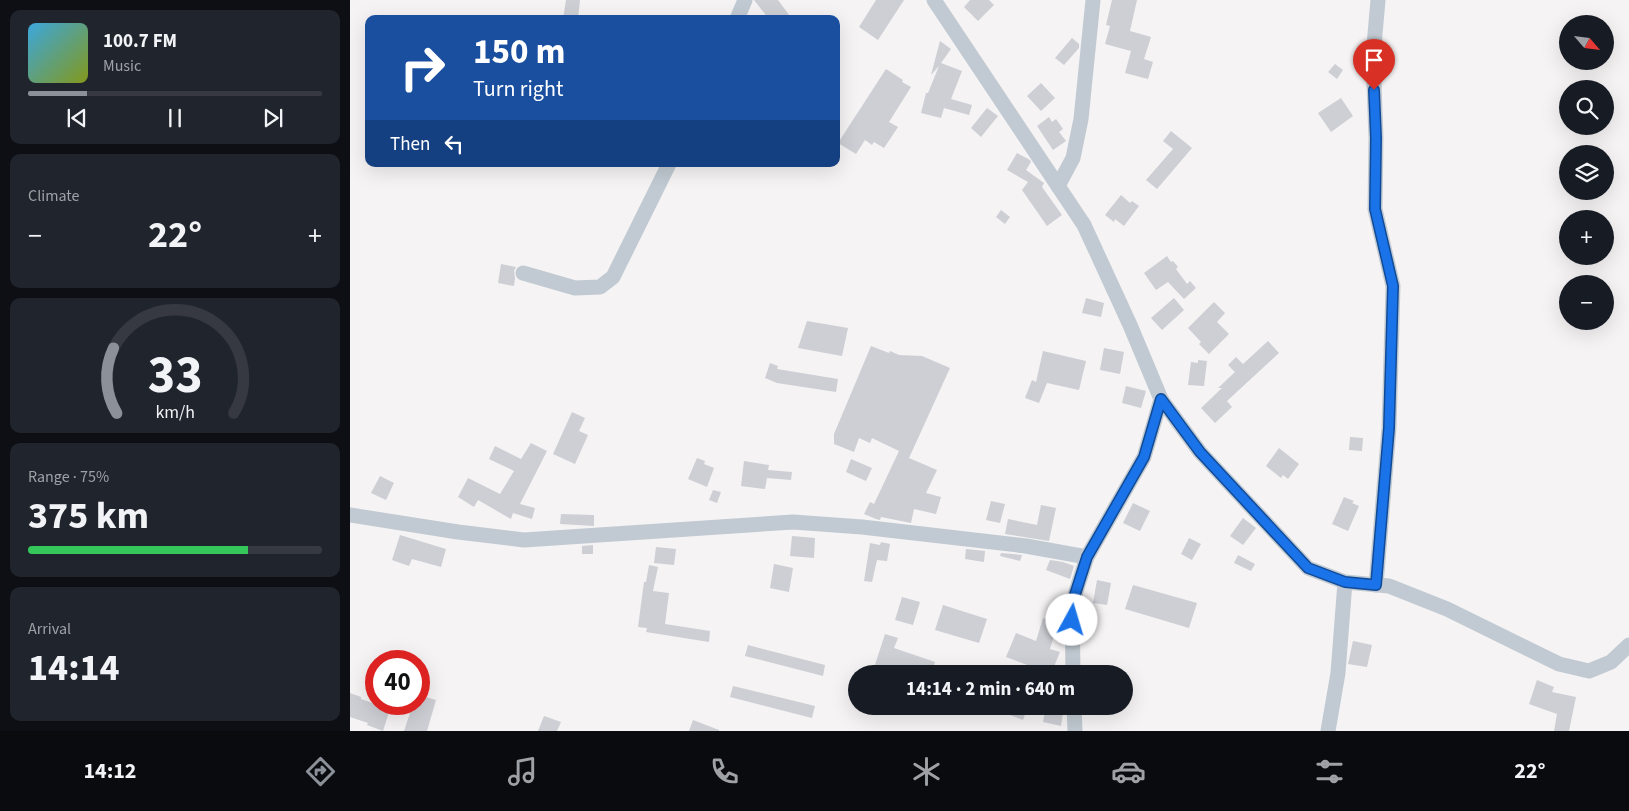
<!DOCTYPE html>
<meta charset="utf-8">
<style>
body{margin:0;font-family:"Source Sans 3",sans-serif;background:#20242c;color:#f1f3f6;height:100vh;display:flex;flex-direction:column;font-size:19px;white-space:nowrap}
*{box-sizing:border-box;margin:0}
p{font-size:16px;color:#9ea1a6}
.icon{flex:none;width:28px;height:28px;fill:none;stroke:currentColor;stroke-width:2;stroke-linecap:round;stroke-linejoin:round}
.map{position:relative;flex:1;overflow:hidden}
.details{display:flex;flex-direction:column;gap:10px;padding:10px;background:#0d0f14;width:350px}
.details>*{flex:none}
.hud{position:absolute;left:15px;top:15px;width:475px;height:152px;border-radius:10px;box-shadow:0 5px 20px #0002;background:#1a4fa0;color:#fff;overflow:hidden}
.needle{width:32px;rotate:118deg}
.fabs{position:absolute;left:1209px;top:15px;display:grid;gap:10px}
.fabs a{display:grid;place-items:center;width:55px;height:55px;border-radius:50%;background:#171b24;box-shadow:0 5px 20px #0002;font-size:25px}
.speed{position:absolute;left:15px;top:650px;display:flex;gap:10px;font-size:25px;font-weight:700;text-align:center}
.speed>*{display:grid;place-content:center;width:65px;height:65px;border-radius:50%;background:#171b24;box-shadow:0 5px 20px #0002;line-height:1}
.speed .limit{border:8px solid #d22;background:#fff;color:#111}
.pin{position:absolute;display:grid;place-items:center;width:42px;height:42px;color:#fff;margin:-51px -21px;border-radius:50% 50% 50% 0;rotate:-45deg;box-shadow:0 0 5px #0007}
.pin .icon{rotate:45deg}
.me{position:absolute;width:55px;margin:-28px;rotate:6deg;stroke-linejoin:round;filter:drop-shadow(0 0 4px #0008)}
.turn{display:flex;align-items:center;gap:18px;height:105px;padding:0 25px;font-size:22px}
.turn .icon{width:65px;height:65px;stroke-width:2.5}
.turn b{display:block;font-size:35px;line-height:42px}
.then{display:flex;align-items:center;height:48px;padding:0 25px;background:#0003;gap:10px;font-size:19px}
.big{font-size:38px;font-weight:700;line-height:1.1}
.details .card{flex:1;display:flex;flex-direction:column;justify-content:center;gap:8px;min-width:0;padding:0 18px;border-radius:10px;background:#20242c}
.details .dial{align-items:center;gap:0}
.dial svg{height:130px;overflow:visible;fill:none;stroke:#363941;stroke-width:7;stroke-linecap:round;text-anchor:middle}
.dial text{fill:#f1f3f6;stroke:none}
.song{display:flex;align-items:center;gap:15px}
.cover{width:60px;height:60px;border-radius:8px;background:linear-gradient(135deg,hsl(200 70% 55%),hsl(70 70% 35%))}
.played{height:5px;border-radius:2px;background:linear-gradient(90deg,#8c9099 20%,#363941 20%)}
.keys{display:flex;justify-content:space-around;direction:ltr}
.heat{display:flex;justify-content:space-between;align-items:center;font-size:28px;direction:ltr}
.charge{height:8px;border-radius:4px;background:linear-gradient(90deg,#34c759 75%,#363941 0)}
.trip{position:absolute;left:498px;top:665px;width:285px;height:50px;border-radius:25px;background:#171b24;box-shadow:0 5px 20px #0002;font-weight:700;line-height:50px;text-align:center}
.menu{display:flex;height:80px;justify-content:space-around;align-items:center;background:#090b0e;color:#9ea1a6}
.menu .icon{width:35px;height:35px}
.menu .current{color:#8c9099}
.menu b{font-size:22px;color:#f1f3f6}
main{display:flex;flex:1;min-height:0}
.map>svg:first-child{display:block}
</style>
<main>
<section class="details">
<div class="card">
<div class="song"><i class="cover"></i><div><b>100.7 FM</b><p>Music</p></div></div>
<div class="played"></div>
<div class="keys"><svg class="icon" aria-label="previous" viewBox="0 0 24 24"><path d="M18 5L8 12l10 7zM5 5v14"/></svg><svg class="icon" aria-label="pause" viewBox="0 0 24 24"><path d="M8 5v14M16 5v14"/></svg><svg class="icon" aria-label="next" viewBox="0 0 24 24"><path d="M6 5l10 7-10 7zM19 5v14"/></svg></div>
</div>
<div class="card"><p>Climate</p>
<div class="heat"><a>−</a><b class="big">22°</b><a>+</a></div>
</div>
<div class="card dial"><svg viewBox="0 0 100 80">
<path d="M14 69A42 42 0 1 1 86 69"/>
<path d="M14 69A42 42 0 0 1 12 29" stroke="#8c9099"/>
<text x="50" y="56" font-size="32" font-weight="700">33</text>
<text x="50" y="72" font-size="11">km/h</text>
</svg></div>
<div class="card"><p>Range · 75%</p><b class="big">375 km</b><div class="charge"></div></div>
<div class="card"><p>Arrival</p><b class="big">14:14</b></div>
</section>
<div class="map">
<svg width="1279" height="731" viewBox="0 0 1279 731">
<rect width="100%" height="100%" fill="#f5f3f3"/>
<!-- building -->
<g fill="#cdcfd5">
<polygon points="216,0 230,0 228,19 213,19"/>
<polygon points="404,0 428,0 442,19 419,19"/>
<polygon points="526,0 554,0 528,40 509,27"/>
<polygon points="620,0 639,0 644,5 628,21 614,7"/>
<polygon points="762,0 787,0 780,31 801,37 794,59 803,62 798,79 775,73 781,51 755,44 760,26 756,25"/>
<polygon points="722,38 729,44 729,48 714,65 705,58"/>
<polygon points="590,41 601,49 591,63 612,71 601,99 622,105 619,115 594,108 591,118 571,113 576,93 578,93 589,66 581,75"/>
<polygon points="985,64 993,70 987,79 978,72"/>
<polygon points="536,69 553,80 552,82 561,87 539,122 548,127 534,148 524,142 522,145 515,140 506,154 488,143"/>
<polygon points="691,83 705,98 691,111 677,96"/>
<polygon points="991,98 1003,116 981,132 968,113"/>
<polygon points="637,108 648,116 631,137 621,128"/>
<polygon points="699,117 702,122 706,119 713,129 709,132 716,141 703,150 687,126"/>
<polygon points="821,131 842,148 807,189 796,180 823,149 813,141"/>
<polygon points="667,153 680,160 681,162 676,170 694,183 692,187 712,215 697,226 672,190 678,182 657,170"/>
<polygon points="771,195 780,203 782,201 789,206 774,226 765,219 764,222 755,215"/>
<polygon points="651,210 660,217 655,224 646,217"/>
<polygon points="817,256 821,262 823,261 828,267 826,269 837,284 840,281 846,288 834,299 818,282 806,290 794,273"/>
<polygon points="151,264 166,267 164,271 165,278 164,286 148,283"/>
<polygon points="736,298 754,303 751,317 732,313"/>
<polygon points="824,298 834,310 812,330 801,318"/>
<polygon points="864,302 875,313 867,322 879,334 859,354 849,344 851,342 838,328"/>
<polygon points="457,321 498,328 492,356 448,348"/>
<polygon points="918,341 929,353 877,401 882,407 865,423 851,408 872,388 868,388 885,372 878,365 886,357 893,364"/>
<polygon points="521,346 539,353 540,351 549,355 572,356 600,368 559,458 587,470 576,493 591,497 586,514 564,509 561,523 531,517 530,520 526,519 514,514 520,502 524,504 549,451 522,438 520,443 509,438 504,452 484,444 484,434"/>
<polygon points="754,348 774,352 770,374 750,370"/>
<polygon points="693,351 736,361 729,390 697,383 689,403 675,398 682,380 686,382"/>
<polygon points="848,360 857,361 854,386 838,385 841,362 848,363"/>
<polygon points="420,363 428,366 427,369 488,379 486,392 427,383 415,378"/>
<polygon points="776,386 796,391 791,408 772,403"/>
<polygon points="222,412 235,418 229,431 238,435 225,464 203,454"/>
<polygon points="1000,437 1013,438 1012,451 999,450"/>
<polygon points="181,443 197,451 170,504 185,508 182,519 163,513 161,519 128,500 124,507 108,497 118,478 150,494 164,471 139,459 145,446 171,459"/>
<polygon points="929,448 949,464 938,479 933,475 931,478 916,466"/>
<polygon points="347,458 355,461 354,464 364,468 357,487 338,479"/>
<polygon points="501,459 522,468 516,481 496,472"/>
<polygon points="394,461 419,465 418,470 442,472 441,480 417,478 415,489 391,486"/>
<polygon points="30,476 44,483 36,500 21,493"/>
<polygon points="363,490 371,492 367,503 359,500"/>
<polygon points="994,497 1004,501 1002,503 1009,506 998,531 982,524"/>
<polygon points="641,501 655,504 650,523 636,520"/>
<polygon points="783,503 800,511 790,531 773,523"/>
<polygon points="691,505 706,508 699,541 655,534 658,519 687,525"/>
<polygon points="211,514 244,515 244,526 210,524"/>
<polygon points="893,518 906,528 893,545 880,536"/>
<polygon points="50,535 96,549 91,567 62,559 59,566 42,560"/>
<polygon points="442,536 465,538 464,558 440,556"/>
<polygon points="839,538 851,544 842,560 831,554"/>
<polygon points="531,542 540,544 537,561 527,560 522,582 514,581 520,543 530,545"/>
<polygon points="243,545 243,554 232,554 232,546"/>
<polygon points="306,547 326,549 324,565 304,563"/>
<polygon points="616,549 635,551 634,562 615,559"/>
<polygon points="651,553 672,555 670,561 650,556"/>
<polygon points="888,555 905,564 901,571 884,563"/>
<polygon points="700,560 713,562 724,566 720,579 696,570"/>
<polygon points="424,564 443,568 439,592 420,588"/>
<polygon points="299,565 308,567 303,591 319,593 315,624 360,631 359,642 296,632 297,628 288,627 294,582 296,582"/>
<polygon points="747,580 761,583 757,605 743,603"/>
<polygon points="783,585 847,603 839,628 775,609"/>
<polygon points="552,597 570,602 563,625 545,620"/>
<polygon points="593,605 637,619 629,643 585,630"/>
<polygon points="693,618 708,623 700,649 710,652 701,674 656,657 666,633 686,641"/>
<polygon points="535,634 548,638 544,648 585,662 581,674 522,674"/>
<polygon points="1003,641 1022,645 1017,667 998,664"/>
<polygon points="398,645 475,665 473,676 395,656"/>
<polygon points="1187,680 1204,687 1202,692 1226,697 1219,731 1204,731 1207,714 1179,704"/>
<polygon points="383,686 465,706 462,718 380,697"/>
<polygon points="0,693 11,697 11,699 40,709 33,731 17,725 18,723 0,717"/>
<polygon points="69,695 86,700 77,731 54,731 63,704 69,704"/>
<polygon points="639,706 678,706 673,720 639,707"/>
<polygon points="696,706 714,706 711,726 693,722"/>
<polygon points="194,716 211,722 207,731 188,731"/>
<polygon points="343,720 369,730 369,731 339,731"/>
</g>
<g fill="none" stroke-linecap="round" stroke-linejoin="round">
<!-- minor -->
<g stroke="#c1cad2" stroke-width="15">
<polyline points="584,0 734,225 780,325 811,399 850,452 958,568 995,582 1039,586 1097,609 1209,664 1239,671 1261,662 1279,645"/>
<polyline points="387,19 395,0"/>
<polyline points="708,186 723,158 731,119 743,0"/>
<polyline points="173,273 225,288 250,287 263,277 319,164"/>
<polyline points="0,515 108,532 174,540 443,522 512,527 676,546 737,557"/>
<polyline points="1026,585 1039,428 1043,286 1025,209 1026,138 1023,57 1028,0"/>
<polyline points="723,674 722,604 737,557 794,457 811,399"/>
<polyline points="724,706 725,731"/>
<polyline points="978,731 988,673 995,582"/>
</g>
</g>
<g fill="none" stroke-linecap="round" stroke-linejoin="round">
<defs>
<polyline id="route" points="722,620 722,604 737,557 794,457 811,399 850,452 958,568 995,582 1026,585 1039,428 1043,286 1025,209 1026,138 1024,90"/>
</defs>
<!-- route casing -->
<use href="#route" stroke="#114b97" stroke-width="12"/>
<!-- route -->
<use href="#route" stroke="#1a73e8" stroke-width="9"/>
</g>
</svg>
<div class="fabs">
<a><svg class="needle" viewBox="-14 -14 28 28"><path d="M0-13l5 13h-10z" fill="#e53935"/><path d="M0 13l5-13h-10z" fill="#9ea1a6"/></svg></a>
<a><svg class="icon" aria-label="search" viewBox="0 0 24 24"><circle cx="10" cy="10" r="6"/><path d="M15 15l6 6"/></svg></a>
<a><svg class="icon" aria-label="layers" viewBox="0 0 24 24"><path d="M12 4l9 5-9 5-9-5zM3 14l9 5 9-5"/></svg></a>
<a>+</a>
<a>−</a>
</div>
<div class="speed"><div class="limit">40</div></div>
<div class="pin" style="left:1024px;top:90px;background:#d93025"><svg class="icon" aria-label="arrive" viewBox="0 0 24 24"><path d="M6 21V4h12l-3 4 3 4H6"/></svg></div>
<svg class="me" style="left:722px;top:620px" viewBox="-20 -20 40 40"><circle r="19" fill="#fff"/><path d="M0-13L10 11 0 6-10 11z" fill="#1a73e8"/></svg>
<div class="trip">14:14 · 2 min · 640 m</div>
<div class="hud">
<div class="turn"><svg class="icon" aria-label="right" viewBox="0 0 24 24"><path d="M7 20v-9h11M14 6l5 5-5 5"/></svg><div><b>150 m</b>Turn right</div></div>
<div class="then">Then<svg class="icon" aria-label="left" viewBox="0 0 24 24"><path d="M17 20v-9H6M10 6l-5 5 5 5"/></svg></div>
</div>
</div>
</main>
<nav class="menu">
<b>14:12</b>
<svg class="icon current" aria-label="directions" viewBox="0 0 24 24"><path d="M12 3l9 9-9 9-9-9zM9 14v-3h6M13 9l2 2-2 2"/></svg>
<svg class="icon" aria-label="music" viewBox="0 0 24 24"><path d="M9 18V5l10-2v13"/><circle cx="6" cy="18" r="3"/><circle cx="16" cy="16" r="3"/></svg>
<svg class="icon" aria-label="phone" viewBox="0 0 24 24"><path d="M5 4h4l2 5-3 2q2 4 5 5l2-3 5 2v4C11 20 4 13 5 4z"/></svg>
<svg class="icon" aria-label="climate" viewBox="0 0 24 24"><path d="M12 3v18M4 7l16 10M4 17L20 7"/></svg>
<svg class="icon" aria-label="car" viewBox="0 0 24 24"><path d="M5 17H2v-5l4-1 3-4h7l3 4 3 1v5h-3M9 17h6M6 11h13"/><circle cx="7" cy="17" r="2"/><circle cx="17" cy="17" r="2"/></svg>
<svg class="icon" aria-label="filters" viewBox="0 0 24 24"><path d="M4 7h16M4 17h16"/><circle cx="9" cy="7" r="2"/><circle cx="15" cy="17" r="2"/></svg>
<b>22°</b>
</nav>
